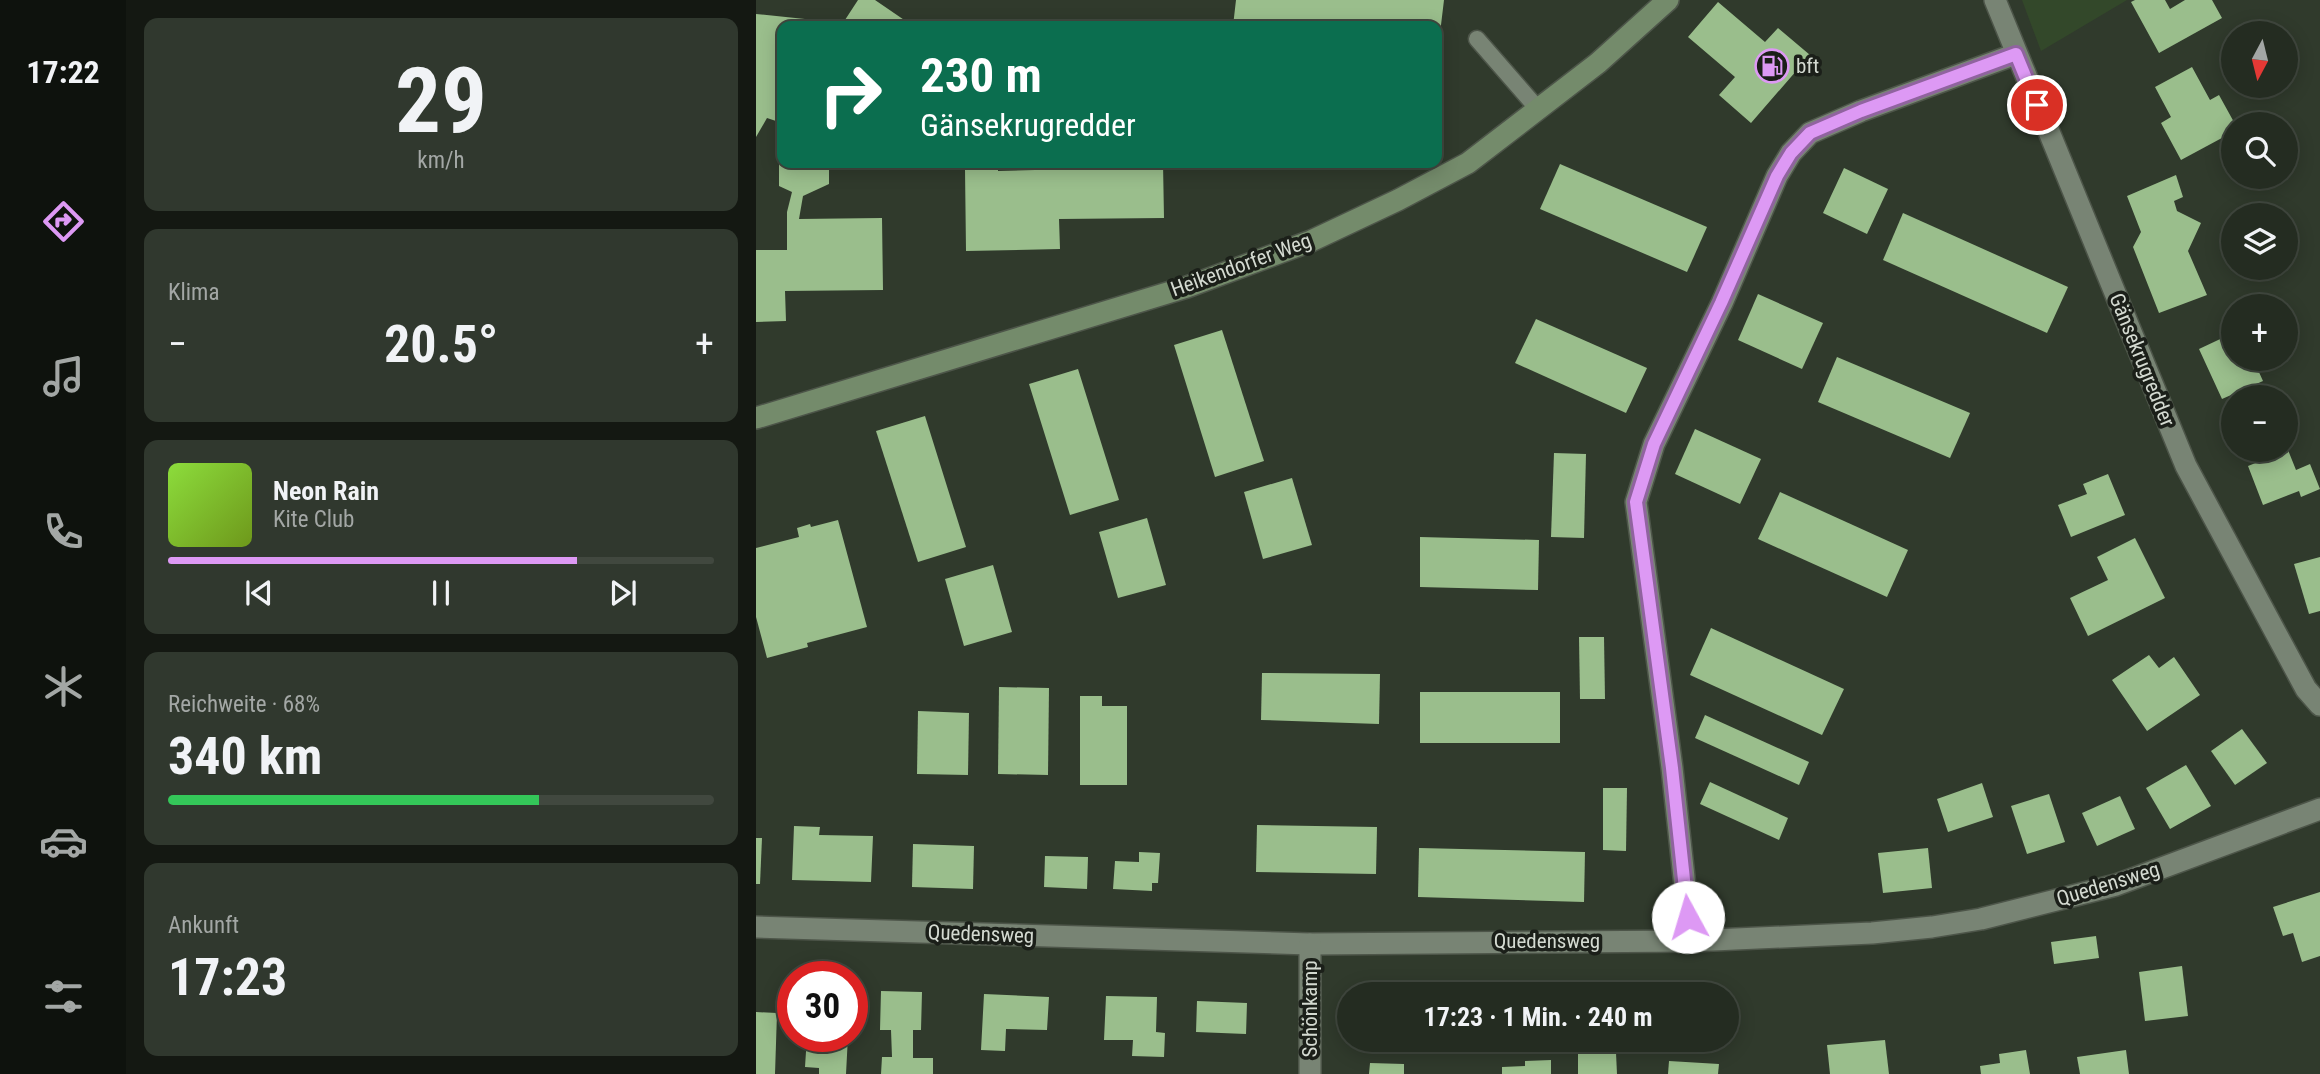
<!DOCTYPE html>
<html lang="de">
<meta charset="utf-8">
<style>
body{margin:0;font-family:"Roboto Condensed",sans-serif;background:#30382e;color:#f1f3f6;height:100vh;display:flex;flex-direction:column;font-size:26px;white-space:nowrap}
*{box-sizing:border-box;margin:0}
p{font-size:23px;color:#a3a7a5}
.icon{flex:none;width:38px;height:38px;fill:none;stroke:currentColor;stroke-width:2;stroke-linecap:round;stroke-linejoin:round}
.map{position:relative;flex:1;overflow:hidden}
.details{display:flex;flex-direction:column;gap:18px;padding:18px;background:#141812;width:630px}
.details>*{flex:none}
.banner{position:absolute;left:21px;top:21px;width:665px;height:147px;border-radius:14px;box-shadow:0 4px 18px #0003,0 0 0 2px #41483f;background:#0b6e4f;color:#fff;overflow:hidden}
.needle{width:46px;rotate:187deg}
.controls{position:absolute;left:1465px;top:21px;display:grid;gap:14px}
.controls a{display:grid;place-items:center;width:77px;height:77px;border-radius:50%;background:#242c21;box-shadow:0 4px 18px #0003,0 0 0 2px #41483f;font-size:35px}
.speed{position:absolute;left:21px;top:961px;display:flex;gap:14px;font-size:35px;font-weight:700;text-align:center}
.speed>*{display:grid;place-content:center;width:91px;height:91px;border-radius:50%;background:#242c21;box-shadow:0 4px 18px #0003,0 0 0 2px #41483f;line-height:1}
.speed .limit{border:10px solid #d22;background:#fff;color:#111}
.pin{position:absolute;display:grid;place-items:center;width:60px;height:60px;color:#fff;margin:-30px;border:4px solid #fff;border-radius:50%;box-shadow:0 2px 7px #0007}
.me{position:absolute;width:77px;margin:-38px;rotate:354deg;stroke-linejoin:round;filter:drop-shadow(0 0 5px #0008)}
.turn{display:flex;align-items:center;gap:24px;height:147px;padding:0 28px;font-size:32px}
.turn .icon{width:91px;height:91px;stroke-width:2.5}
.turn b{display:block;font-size:49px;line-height:60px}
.big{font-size:52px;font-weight:700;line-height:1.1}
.details .tile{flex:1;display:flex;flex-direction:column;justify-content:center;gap:10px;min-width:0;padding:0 24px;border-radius:14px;background:#30382e}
.details .dial{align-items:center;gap:0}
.dial b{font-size:91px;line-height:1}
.song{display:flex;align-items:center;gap:21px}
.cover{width:84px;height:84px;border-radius:10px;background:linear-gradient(135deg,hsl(90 70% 55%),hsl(80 70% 35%))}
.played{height:7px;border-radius:4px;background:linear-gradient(90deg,#dd99f4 75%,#41483f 75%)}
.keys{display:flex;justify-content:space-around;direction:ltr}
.heat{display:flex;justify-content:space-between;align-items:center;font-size:38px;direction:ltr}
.charge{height:10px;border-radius:5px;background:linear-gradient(90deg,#34c759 68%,#41483f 0)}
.trip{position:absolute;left:581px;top:982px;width:402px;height:70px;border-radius:35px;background:#242c21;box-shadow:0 4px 18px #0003,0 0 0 2px #41483f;font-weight:700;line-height:70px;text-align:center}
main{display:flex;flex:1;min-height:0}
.tabs{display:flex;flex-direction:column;width:126px;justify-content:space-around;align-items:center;background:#0e120d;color:#a3a7a5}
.tabs .icon{width:49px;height:49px}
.tabs .active{color:#dd99f4}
.tabs b{font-size:32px;color:#f1f3f6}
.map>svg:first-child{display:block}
</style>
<main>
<nav class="tabs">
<b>17:22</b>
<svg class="icon active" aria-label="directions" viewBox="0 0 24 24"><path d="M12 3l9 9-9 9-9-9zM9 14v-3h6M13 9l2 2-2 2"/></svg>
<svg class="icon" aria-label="music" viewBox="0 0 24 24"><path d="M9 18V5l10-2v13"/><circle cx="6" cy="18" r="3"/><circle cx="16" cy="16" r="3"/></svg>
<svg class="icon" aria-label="phone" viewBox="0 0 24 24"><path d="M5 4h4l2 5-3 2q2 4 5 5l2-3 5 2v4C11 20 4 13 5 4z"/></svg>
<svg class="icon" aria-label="climate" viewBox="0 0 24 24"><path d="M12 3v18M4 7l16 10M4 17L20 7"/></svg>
<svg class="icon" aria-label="car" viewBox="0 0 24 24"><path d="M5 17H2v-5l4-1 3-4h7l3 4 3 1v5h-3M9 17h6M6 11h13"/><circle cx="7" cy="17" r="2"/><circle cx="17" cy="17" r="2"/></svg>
<svg class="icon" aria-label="filters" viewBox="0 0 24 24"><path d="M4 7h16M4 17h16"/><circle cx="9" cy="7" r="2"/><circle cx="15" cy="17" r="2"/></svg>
</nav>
<section class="details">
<div class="tile dial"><b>29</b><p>km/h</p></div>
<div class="tile"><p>Klima</p>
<div class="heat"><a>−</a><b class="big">20.5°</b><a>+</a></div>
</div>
<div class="tile">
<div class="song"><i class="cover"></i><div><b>Neon Rain</b><p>Kite Club</p></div></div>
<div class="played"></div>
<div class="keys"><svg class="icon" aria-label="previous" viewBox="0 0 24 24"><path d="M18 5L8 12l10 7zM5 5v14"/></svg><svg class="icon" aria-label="pause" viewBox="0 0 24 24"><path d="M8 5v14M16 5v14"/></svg><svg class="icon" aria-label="next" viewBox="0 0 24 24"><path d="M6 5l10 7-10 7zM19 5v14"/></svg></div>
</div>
<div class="tile"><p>Reichweite · 68%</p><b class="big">340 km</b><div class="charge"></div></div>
<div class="tile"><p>Ankunft</p><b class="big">17:23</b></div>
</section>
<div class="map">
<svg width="1564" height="1074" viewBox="0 0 1564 1074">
<rect width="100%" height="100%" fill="#303a2c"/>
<!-- green -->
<polygon fill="#33482a" points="1266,0 1371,0 1285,51"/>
<!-- building -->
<g fill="#9abe8c">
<polygon points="102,0 119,0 157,26 26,26 26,123 11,118 0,137 0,14 87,23"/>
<polygon points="480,0 688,0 682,50 681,26 477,26"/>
<polygon points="1379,0 1409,0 1414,9 1429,0 1456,0 1466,18 1403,53 1375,2"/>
<polygon points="962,2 1009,42 1022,28 1054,55 995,123 963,95 979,77 932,37"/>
<polygon points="1436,67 1454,100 1463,95 1479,124 1477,124 1477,132 1425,160 1405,123 1415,117 1399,87"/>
<polygon points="26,155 26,163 73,163 73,184 47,196 43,219 126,218 127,290 29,291 30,321 0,322 0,250 31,250 31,212 36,192 23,186 23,157"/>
<polygon points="206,163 242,163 242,171 317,169 316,163 407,163 408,218 303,219 304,249 210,251 209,169 206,169"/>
<polygon points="804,164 951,227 931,272 784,209"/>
<polygon points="1088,168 1132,189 1111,234 1067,213"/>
<polygon points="1420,175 1427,197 1418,201 1421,211 1445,223 1432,251 1451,295 1403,313 1377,247 1385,232 1371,196"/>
<polygon points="1147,213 1312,287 1291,333 1127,260"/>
<polygon points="1002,294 1067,323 1046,369 982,340"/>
<polygon points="780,319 891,368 870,413 759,363"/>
<polygon points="466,330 508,461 459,477 418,345"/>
<polygon points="1477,333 1477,359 1497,359 1507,381 1466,399 1443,349"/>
<polygon points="1081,357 1214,413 1194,458 1062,402"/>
<polygon points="322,369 363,500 314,515 273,384"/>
<polygon points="169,416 210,547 162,562 120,431"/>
<polygon points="939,429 1005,459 984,504 919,474"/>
<polygon points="1532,450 1540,470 1554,464 1564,489 1545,497 1543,491 1507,505 1492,466"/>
<polygon points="798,453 830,454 828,538 795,537"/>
<polygon points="1352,474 1369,515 1315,537 1302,505 1331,494 1327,484"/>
<polygon points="536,478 556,545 507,559 488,492"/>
<polygon points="1024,492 1152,550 1131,597 1002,539"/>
<polygon points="391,518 410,585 362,598 343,532"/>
<polygon points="82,520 111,627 51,643 52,647 11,658 0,617 0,548 43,537 41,528 54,524 55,527"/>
<polygon points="664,537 783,540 782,590 664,587"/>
<polygon points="1379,538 1409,598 1332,636 1314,598 1352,580 1341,557"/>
<polygon points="1564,557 1564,611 1553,614 1538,564"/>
<polygon points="237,565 256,632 208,646 189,579"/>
<polygon points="955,628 1088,689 1066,735 934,675"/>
<polygon points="823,637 848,637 849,699 824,699"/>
<polygon points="1393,655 1403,668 1418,657 1444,695 1391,731 1356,680"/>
<polygon points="506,673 624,674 623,724 505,720"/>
<polygon points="243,687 293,688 292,775 242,774"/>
<rect x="664" y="692" width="140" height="51"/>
<polygon points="324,696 346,696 346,706 371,706 371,785 324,785"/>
<polygon points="162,711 213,713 212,775 161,774"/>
<polygon points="949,715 1053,762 1043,785 939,738"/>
<polygon points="1486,729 1511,763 1479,785 1455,751"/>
<polygon points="1430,765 1455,806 1414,829 1390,788"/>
<polygon points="954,782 1032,818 1023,840 944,804"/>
<polygon points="1226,783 1237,817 1192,832 1181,799"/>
<polygon points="847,788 871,788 870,851 847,850"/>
<polygon points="1293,794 1309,842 1271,854 1255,806"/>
<polygon points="1364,796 1379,829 1341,846 1326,813"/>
<polygon points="501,825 621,827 620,874 500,872"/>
<polygon points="38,826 64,827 63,835 117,836 115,882 36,880"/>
<polygon points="0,838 6,838 4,884 0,884"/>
<polygon points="157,844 218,846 217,889 156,887"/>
<polygon points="663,848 829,852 828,902 662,897"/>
<polygon points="1172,848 1176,888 1127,893 1122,853"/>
<polygon points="383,852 404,853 402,883 396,883 396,891 357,889 359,861 383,862"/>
<polygon points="289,856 332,857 331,889 288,887"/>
<polygon points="1564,892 1564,956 1546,962 1537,933 1527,936 1517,907"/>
<polygon points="1340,936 1343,958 1298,964 1295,942"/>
<polygon points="1426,966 1432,1016 1389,1021 1383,972"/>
<polygon points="125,991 166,992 165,1030 157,1030 157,1058 177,1058 177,1074 125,1074 126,1057 136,1057 135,1030 124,1030"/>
<polygon points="228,994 293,997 291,1030 250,1029 249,1051 225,1050"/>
<polygon points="350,996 401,997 400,1032 409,1033 408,1057 376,1056 377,1040 348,1040"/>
<polygon points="441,1001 491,1003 490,1034 440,1032"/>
<polygon points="0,1012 21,1013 19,1074 0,1074"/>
<polygon points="51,1036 92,1036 90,1074 63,1074 63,1068 49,1067"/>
<rect x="595" y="1040" width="36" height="2"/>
<rect x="673" y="1040" width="45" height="12"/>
<polygon points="1129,1040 1133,1074 1074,1074 1071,1045"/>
<polygon points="1270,1050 1274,1074 1225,1074 1224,1066 1244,1063 1243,1054"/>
<polygon points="1370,1050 1373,1074 1324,1074 1321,1057"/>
<polygon points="860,1053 861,1074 822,1074 822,1054"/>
<polygon points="795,1060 795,1074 746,1074 746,1067 769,1066 769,1061"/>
<polygon points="913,1061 963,1064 962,1074 912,1074"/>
<polygon points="614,1063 648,1064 648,1074 613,1074"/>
</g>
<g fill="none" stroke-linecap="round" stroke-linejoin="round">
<defs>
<polyline id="lane" points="721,39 782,109"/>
<g id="street">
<polyline points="1239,0 1430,466 1550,689 1564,705"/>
<polyline points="0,927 554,944 935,941 1116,933 1176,927 1225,919 1360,885 1564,809"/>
<polyline points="935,941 916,768 880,502 898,444 966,303 1021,176 1035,153 1054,133 1105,111 1260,54"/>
<polyline points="554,1074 554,944"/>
</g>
<polyline id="secondary" points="0,418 431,287 555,241 642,200 712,163 842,63 912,0"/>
</defs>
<!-- lane casing -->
<use href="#lane" stroke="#4d5549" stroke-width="19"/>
<!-- street casing -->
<use href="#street" stroke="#4d5549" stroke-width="24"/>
<!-- secondary casing -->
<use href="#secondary" stroke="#4d5549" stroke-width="24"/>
<!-- lane -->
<use href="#lane" stroke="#788474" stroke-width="16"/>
<!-- street -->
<use href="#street" stroke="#788474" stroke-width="21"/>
<!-- secondary -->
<use href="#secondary" stroke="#748b6b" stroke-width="21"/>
</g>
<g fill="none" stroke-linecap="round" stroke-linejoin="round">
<defs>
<polyline id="route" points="932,917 916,768 880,502 898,444 965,303 1021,176 1035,153 1054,133 1105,111 1260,54 1281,105"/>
</defs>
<!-- route casing -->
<use href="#route" stroke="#90639f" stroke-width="18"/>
<!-- route -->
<use href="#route" stroke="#dd99f4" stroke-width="12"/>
</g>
<!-- icons -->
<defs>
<symbol id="fuel-ring" viewBox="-11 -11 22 22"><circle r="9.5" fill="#1b1f19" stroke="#dd99f4" stroke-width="1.5"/><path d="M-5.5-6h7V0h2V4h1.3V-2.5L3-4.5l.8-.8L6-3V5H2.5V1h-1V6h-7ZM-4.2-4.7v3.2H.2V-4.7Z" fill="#dd99f4"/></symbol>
</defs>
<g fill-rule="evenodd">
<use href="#fuel-ring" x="997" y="47" width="38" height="38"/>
</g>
<g text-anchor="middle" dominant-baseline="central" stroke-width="7" stroke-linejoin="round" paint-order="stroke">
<!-- poi labels -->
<g font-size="21" fill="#d4dad1" stroke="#1b1f19" text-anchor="start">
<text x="1040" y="66">bft</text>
</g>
<!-- street labels -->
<g font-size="21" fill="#d4dad1" stroke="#1b1f19">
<text transform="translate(485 265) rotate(-20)">Heikendorfer Weg</text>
<text transform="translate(1386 360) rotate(68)">Gänsekrugredder</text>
<text transform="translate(1352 884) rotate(-17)">Quedensweg</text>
<text transform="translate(225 934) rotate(2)">Quedensweg</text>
<text x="791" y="941">Quedensweg</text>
<text transform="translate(554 1009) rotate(-90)">Schönkamp</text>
</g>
</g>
</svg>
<div class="controls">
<a><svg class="needle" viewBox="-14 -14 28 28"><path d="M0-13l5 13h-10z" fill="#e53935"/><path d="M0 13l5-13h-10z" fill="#a3a7a5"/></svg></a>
<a><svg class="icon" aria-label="search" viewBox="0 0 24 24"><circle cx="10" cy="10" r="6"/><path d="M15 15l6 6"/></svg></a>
<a><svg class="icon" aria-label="layers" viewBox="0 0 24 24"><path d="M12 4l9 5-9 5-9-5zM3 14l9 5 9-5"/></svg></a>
<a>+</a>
<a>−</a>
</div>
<div class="speed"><div class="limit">30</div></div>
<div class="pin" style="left:1281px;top:105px;background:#d93025"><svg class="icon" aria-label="arrive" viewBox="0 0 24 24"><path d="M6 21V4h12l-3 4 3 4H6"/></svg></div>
<svg class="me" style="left:932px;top:917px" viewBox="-20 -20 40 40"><circle r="19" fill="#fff"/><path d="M0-13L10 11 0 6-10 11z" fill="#dd99f4"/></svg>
<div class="trip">17:23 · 1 Min. · 240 m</div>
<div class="banner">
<div class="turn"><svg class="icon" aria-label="right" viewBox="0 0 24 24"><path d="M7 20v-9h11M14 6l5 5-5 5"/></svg><div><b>230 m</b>Gänsekrugredder</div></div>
</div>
</div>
</main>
